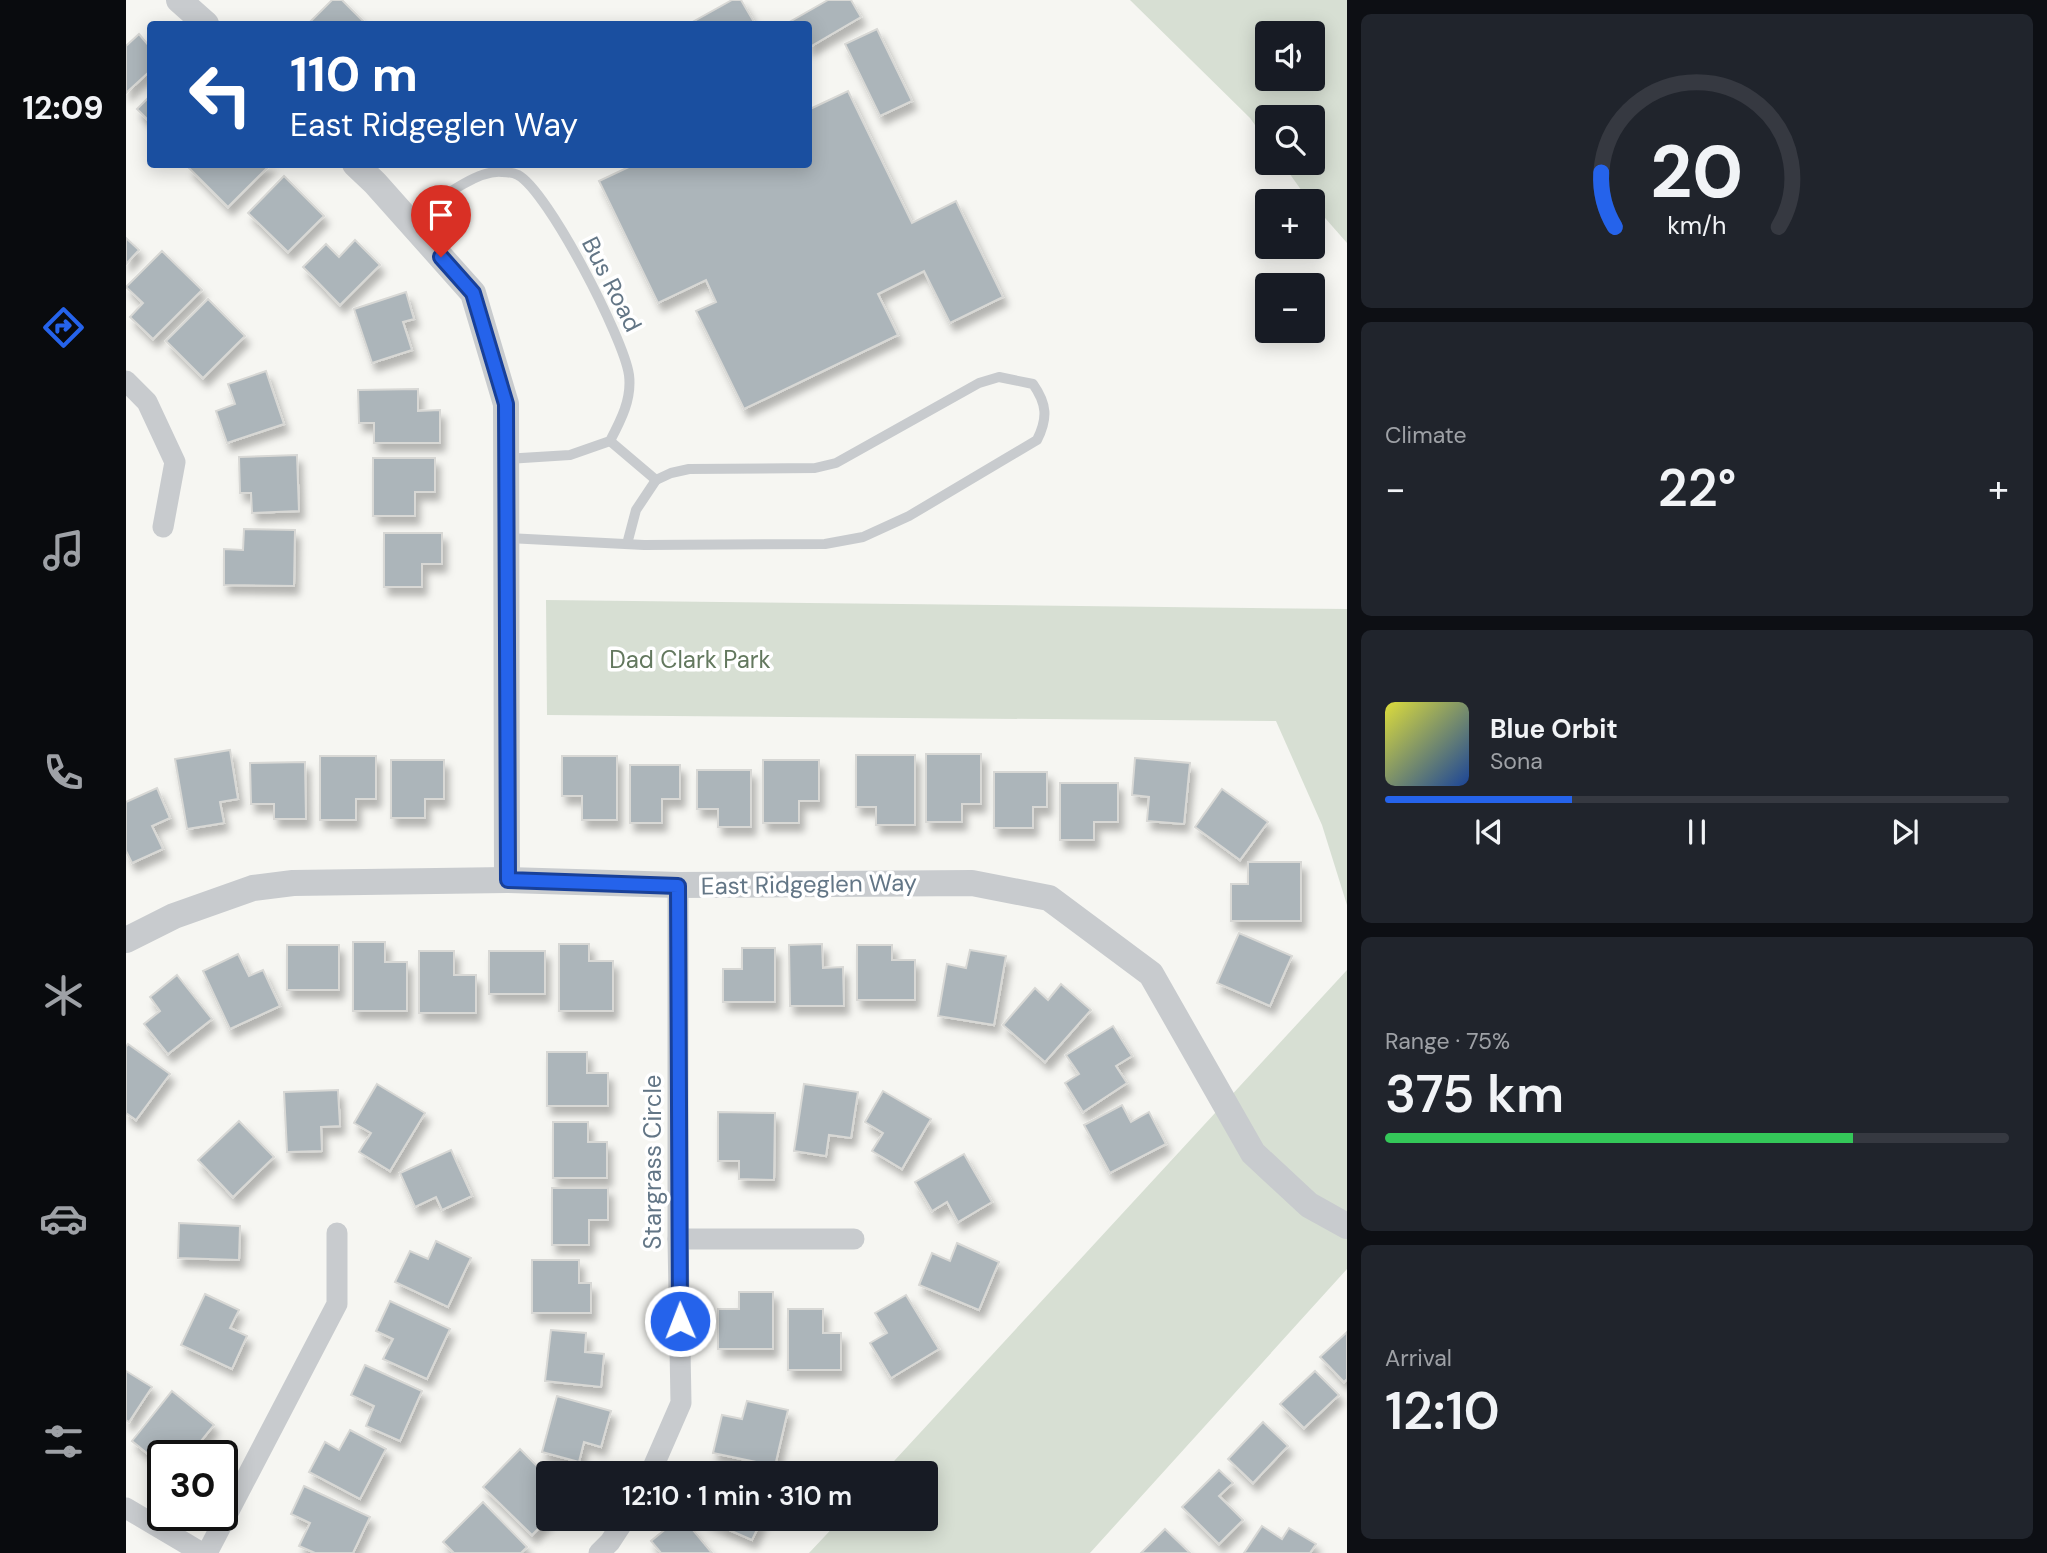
<!DOCTYPE html>
<meta charset="utf-8">
<style>
body{margin:0;font-family:"DM Sans",sans-serif;background:#20242c;color:#f1f3f6;height:100vh;display:flex;flex-direction:column;font-size:26px;white-space:nowrap}
*{box-sizing:border-box;margin:0}
p{font-size:23px;color:#9ea1a6}
.icon{flex:none;width:38px;height:38px;fill:none;stroke:currentColor;stroke-width:2;stroke-linecap:round;stroke-linejoin:round}
.map{position:relative;flex:1;overflow:hidden}
.details{display:flex;flex-direction:column;gap:14px;padding:14px;background:#0d0f14;width:700px}
.details>*{flex:none}
.hud{position:absolute;left:21px;top:21px;width:665px;height:147px;border-radius:7px;box-shadow:0 4px 18px #0003;background:#1a4fa0;color:#fff;overflow:hidden}
.controls{position:absolute;left:1129px;top:21px;display:grid;gap:14px}
.controls a{display:grid;place-items:center;width:70px;height:70px;border-radius:7px;background:#171b24;box-shadow:0 4px 18px #0003;font-size:35px}
.speed{position:absolute;left:21px;top:1440px;display:flex;gap:14px;font-size:35px;font-weight:700;text-align:center}
.speed>*{display:grid;place-content:center;width:91px;height:91px;border-radius:50%;background:#171b24;box-shadow:0 4px 18px #0003;line-height:1}
.speed .limit{border:4px solid #111;border-radius:10px;background:#fff;color:#111}
.pin{position:absolute;display:grid;place-items:center;width:60px;height:60px;color:#fff;margin:-72px -30px;border-radius:50% 50% 50% 0;rotate:-45deg;box-shadow:0 0 7px #0007}
.pin .icon{rotate:45deg}
.me{position:absolute;width:77px;margin:-38px;rotate:359deg;stroke-linejoin:round;filter:drop-shadow(0 0 5px #0008)}
.turn{display:flex;align-items:center;gap:24px;height:147px;padding:0 28px;font-size:32px}
.turn .icon{width:91px;height:91px;stroke-width:2.5}
.turn b{display:block;font-size:49px;line-height:60px}
.big{font-size:52px;font-weight:600;line-height:1.1}
.details .tile{flex:1;display:flex;flex-direction:column;justify-content:center;gap:10px;min-width:0;padding:0 24px;border-radius:10px;background:#20242c}
.details .dial{align-items:center;gap:0}
.dial svg{height:182px;overflow:visible;fill:none;stroke:#363941;stroke-width:7;stroke-linecap:round;text-anchor:middle}
.dial text{fill:#f1f3f6;stroke:none}
.song{display:flex;align-items:center;gap:21px}
.cover{width:84px;height:84px;border-radius:10px;background:linear-gradient(135deg,hsl(60 70% 55%),hsl(220 70% 35%))}
.played{height:7px;border-radius:4px;background:linear-gradient(90deg,#2563eb 30%,#363941 30%)}
.keys{display:flex;justify-content:space-around;direction:ltr}
.heat{display:flex;justify-content:space-between;align-items:center;font-size:38px;direction:ltr}
.charge{height:10px;border-radius:5px;background:linear-gradient(90deg,#34c759 75%,#363941 0)}
.trip{position:absolute;left:410px;top:1461px;width:402px;height:70px;border-radius:7px;background:#171b24;box-shadow:0 4px 18px #0003;font-weight:600;line-height:70px;text-align:center}
main{display:flex;flex:1;min-height:0}
.tabs{display:flex;flex-direction:column;width:126px;justify-content:space-around;align-items:center;background:#090b0e;color:#9ea1a6}
.tabs .icon{width:49px;height:49px}
.tabs .active{color:#2563eb}
.tabs b{font-size:32px;color:#f1f3f6}
.map>svg:first-child{display:block}
</style>
<main>
<nav class="tabs">
<b>12:09</b>
<svg class="icon active" aria-label="directions" viewBox="0 0 24 24"><path d="M12 3l9 9-9 9-9-9zM9 14v-3h6M13 9l2 2-2 2"/></svg>
<svg class="icon" aria-label="music" viewBox="0 0 24 24"><path d="M9 18V5l10-2v13"/><circle cx="6" cy="18" r="3"/><circle cx="16" cy="16" r="3"/></svg>
<svg class="icon" aria-label="phone" viewBox="0 0 24 24"><path d="M5 4h4l2 5-3 2q2 4 5 5l2-3 5 2v4C11 20 4 13 5 4z"/></svg>
<svg class="icon" aria-label="climate" viewBox="0 0 24 24"><path d="M12 3v18M4 7l16 10M4 17L20 7"/></svg>
<svg class="icon" aria-label="car" viewBox="0 0 24 24"><path d="M5 17H2v-5l4-1 3-4h7l3 4 3 1v5h-3M9 17h6M6 11h13"/><circle cx="7" cy="17" r="2"/><circle cx="17" cy="17" r="2"/></svg>
<svg class="icon" aria-label="filters" viewBox="0 0 24 24"><path d="M4 7h16M4 17h16"/><circle cx="9" cy="7" r="2"/><circle cx="15" cy="17" r="2"/></svg>
</nav>
<div class="map">
<svg width="1221" height="1553" viewBox="0 0 1221 1553">
<defs>
<filter id="shadow"><feDropShadow dx="4.5" dy="8" stdDeviation="3.5" flood-color="#0004"/></filter>
</defs>
<rect width="100%" height="100%" fill="#f6f6f2"/>
<!-- green -->
<g fill="#d7dfd3" fill-rule="evenodd">
<path d="M 1004,0 L 1221,0 L 1221,243 L 1178,194 L 1156,163 L 1186,163 L 1186,117 L 1141,117 L 1141,142 L 1124,118 ZM 1141,33 L 1186,33 L 1186,79 L 1141,79 Z"/>
<polygon points="420,600 1221,609 1221,905 1196,825 1150,721 421,715"/>
<polygon points="1221,970 1221,1269 964,1553 683,1553 715,1519 800,1519 800,1474 757,1473"/>
</g>
<!-- building -->
<g fill="#acb5ba" stroke="#d8d8d5" stroke-width="2" filter="url(#shadow)">
<polygon points="206,0 216,0 240,24 189,24 185,21"/>
<polygon points="606,0 615,0 628,22 624,24 563,24"/>
<polygon points="702,0 725,0 735,17 682,48 682,24 660,24"/>
<polygon points="751,29 786,101 754,116 719,44"/>
<polygon points="13,34 24,47 24,71 0,93 0,46"/>
<polygon points="722,91 786,223 830,201 877,297 824,323 798,271 752,294 772,335 618,409 570,311 590,302 580,280 532,303 473,181 509,164 682,164 682,110"/>
<polygon points="24,96 24,122 11,109"/>
<polygon points="66,164 145,164 102,207 63,168"/>
<polygon points="158,176 198,216 162,252 122,213"/>
<polygon points="0,238 13,250 0,264"/>
<polygon points="229,240 254,265 214,305 177,267 200,244 213,257"/>
<polygon points="36,251 76,290 27,339 4,317 17,303 0,287"/>
<polygon points="280,292 288,319 277,322 286,350 246,363 228,309"/>
<polygon points="82,299 119,336 77,378 40,341"/>
<polygon points="140,371 158,424 101,443 90,411 109,404 102,384"/>
<polygon points="292,389 292,411 314,410 314,443 248,443 248,423 233,423 232,390"/>
<polygon points="171,455 173,511 126,513 125,493 114,493 113,457"/>
<polygon points="247,458 309,458 309,492 289,492 289,516 247,516"/>
<polygon points="118,529 169,530 168,586 98,585 98,549 117,550"/>
<polygon points="258,533 316,533 316,564 296,564 296,587 258,587"/>
<polygon points="104,750 112,799 94,802 98,823 61,829 49,759"/>
<polygon points="800,754 855,754 855,804 836,804 836,822 800,822"/>
<polygon points="730,755 789,755 789,825 750,825 750,807 730,807"/>
<polygon points="194,756 250,756 250,799 230,799 230,820 194,820"/>
<polygon points="436,756 491,756 491,820 456,820 456,796 436,796"/>
<polygon points="1009,758 1064,763 1058,824 1021,821 1023,797 1006,795"/>
<polygon points="265,760 318,760 318,799 299,799 299,818 265,818"/>
<polygon points="637,760 693,760 693,801 673,801 673,823 637,823"/>
<polygon points="179,762 180,819 148,819 148,804 125,804 124,763"/>
<polygon points="504,765 554,765 554,799 536,799 536,823 504,823"/>
<polygon points="571,770 625,770 625,827 592,827 592,809 571,809"/>
<polygon points="868,772 921,772 921,807 907,807 907,828 868,828"/>
<polygon points="934,783 992,783 992,822 968,822 968,840 934,840"/>
<polygon points="31,788 44,818 26,826 37,849 6,863 0,851 0,802"/>
<polygon points="1096,789 1142,822 1114,860 1069,827"/>
<polygon points="1122,862 1175,862 1175,921 1105,921 1105,884 1122,884"/>
<polygon points="1113,933 1166,956 1144,1006 1091,983"/>
<polygon points="227,942 259,942 259,962 281,962 281,1011 227,1011"/>
<polygon points="433,944 463,944 463,961 487,961 487,1011 433,1011"/>
<polygon points="696,944 697,968 717,967 718,1006 664,1006 663,945"/>
<rect x="161" y="945" width="52" height="45"/>
<polygon points="731,945 766,945 766,960 789,960 789,1000 731,1000"/>
<polygon points="616,948 649,948 649,1002 597,1002 597,969 616,969"/>
<polygon points="844,950 880,956 868,1025 812,1016 821,964 840,968"/>
<polygon points="293,951 328,951 328,975 350,975 350,1013 293,1013"/>
<rect x="363" y="951" width="56" height="43"/>
<polygon points="112,954 123,976 137,970 154,1006 104,1029 77,971"/>
<polygon points="51,975 86,1019 42,1054 18,1024 34,1011 24,997"/>
<polygon points="935,984 965,1010 919,1062 877,1025 909,988 922,1000"/>
<polygon points="987,1026 1006,1056 990,1066 1001,1083 957,1112 939,1083 953,1074 940,1055"/>
<polygon points="2,1044 44,1074 10,1120 0,1113 0,1047"/>
<polygon points="421,1052 461,1052 461,1073 482,1073 482,1106 421,1106"/>
<polygon points="251,1084 299,1113 264,1171 233,1152 245,1133 228,1123"/>
<polygon points="678,1084 732,1092 725,1138 703,1135 700,1156 668,1151"/>
<polygon points="212,1090 214,1126 195,1127 196,1151 161,1152 158,1092"/>
<polygon points="757,1091 805,1119 776,1169 746,1151 757,1133 739,1122"/>
<polygon points="996,1105 1005,1122 1023,1112 1040,1144 984,1173 958,1125"/>
<polygon points="592,1112 649,1113 648,1180 613,1179 613,1161 592,1161"/>
<polygon points="113,1121 148,1157 107,1197 72,1160"/>
<polygon points="427,1122 462,1122 462,1142 481,1142 481,1178 427,1178"/>
<polygon points="325,1150 346,1196 316,1210 310,1197 289,1207 274,1173"/>
<polygon points="838,1154 866,1202 832,1222 821,1202 806,1211 789,1182"/>
<polygon points="426,1188 482,1188 482,1220 463,1220 463,1245 426,1245"/>
<polygon points="53,1223 114,1226 113,1260 52,1258"/>
<polygon points="310,1241 345,1258 322,1307 269,1282 284,1251 302,1259"/>
<polygon points="831,1243 873,1262 853,1310 793,1285 806,1253 824,1261"/>
<polygon points="406,1260 453,1260 453,1283 465,1283 465,1313 406,1313"/>
<polygon points="613,1292 647,1292 647,1349 592,1349 592,1309 613,1309"/>
<polygon points="79,1294 113,1310 104,1328 121,1336 106,1369 55,1345"/>
<polygon points="780,1295 813,1349 765,1378 744,1343 761,1333 749,1313"/>
<polygon points="264,1301 324,1329 301,1379 257,1359 267,1339 250,1331"/>
<polygon points="662,1309 697,1309 697,1333 715,1333 715,1370 662,1370"/>
<polygon points="425,1330 460,1333 459,1352 478,1354 475,1387 419,1381"/>
<polygon points="1221,1332 1221,1379 1218,1382 1194,1357"/>
<polygon points="239,1365 296,1391 274,1441 240,1426 248,1406 225,1395"/>
<polygon points="0,1371 26,1387 3,1422 0,1420"/>
<polygon points="1189,1371 1213,1395 1178,1428 1154,1404"/>
<polygon points="46,1391 88,1425 63,1456 48,1444 33,1463 6,1441"/>
<polygon points="431,1396 485,1411 475,1447 458,1442 453,1462 416,1452"/>
<polygon points="621,1401 662,1410 649,1466 587,1453 596,1415 616,1419"/>
<polygon points="1137,1422 1162,1446 1127,1483 1102,1459"/>
<polygon points="224,1430 260,1449 234,1499 183,1472 199,1442 213,1450"/>
<polygon points="394,1449 422,1477 422,1483 411,1494 422,1504 422,1519 406,1535 357,1487"/>
<polygon points="1093,1470 1107,1483 1093,1496 1117,1520 1093,1544 1056,1507"/>
<polygon points="178,1486 244,1517 227,1553 189,1553 173,1546 184,1523 165,1514"/>
<polygon points="357,1502 401,1547 395,1553 328,1553 317,1542"/>
<polygon points="552,1519 558,1519 586,1553 535,1553 525,1541"/>
<polygon points="578,1519 636,1519 626,1540"/>
<polygon points="1136,1526 1156,1539 1163,1528 1190,1544 1184,1553 1118,1553"/>
<polygon points="1039,1529 1064,1553 1015,1553"/>
</g>
<g fill="none" stroke-linecap="round" stroke-linejoin="round">
<!-- service -->
<g stroke="#c8cbce" stroke-width="10">
<path d="M 282,221 C 305,206 349,169 376,172 C 380,172 388,173 392,175 C 422,191 498,339 503,375 C 506,399 495,420 484,441 L 444,455 L 380,459"/>
<path d="M 380,538 L 518,545 L 699,544 L 737,537 L 783,516 L 911,440 C 922,418 921,404 907,384 L 873,377 L 853,383 L 710,463 L 689,468 L 563,469 L 545,473 L 530,480 L 484,441"/>
<polyline points="501,544 510,510 530,480"/>
</g>
<!-- minor -->
<g stroke="#c8cbce" stroke-width="21">
<polyline points="0,381 21,402 49,462 37,527"/>
<polyline points="552,1239 728,1239"/>
<polyline points="524,1474 555,1403 552,1239 552,885"/>
<polyline points="0,1508 76,1553"/>
<polyline points="81,1553 211,1304 211,1233"/>
<polyline points="473,1553 484,1542 499,1519"/>
</g>
<!-- tertiary -->
<g stroke="#c8cbce" stroke-width="26">
<polyline points="53,0 80,24"/>
<polyline points="229,164 249,183 347,293 380,404 381,880"/>
<polyline points="0,940 48,916 127,888 167,883 381,880 552,885 846,883 923,898 1025,974 1127,1153 1183,1205 1221,1226"/>
</g>
</g>
<g fill="none" stroke-linecap="round" stroke-linejoin="round">
<defs>
<polyline id="route" points="315,257 347,293 380,404 382,880 552,886 554,1321"/>
</defs>
<!-- route casing -->
<use href="#route" stroke="#184099" stroke-width="18"/>
<!-- route -->
<use href="#route" stroke="#2563eb" stroke-width="12"/>
</g>
<g text-anchor="middle" dominant-baseline="central" stroke-width="7" stroke-linejoin="round" paint-order="stroke">
<!-- street labels -->
<g font-size="24" fill="#637686" stroke="#fff">
<text transform="translate(486 284) rotate(63)">Bus Road</text>
<text transform="translate(683 884) rotate(-1)">East Ridgeglen Way</text>
<text transform="translate(526 1162) rotate(-90)">Stargrass Circle</text>
</g>
<!-- park labels -->
<g font-size="24" fill="#63785e" stroke="#fff">
<text x="564" y="659">Dad Clark Park</text>
</g>
</g>
</svg>
<div class="controls">
<a><svg class="icon" aria-label="sound" viewBox="0 0 24 24"><path d="M4 9h4l5-4v14l-5-4H4zM17 9q2 3 0 6"/></svg></a>
<a><svg class="icon" aria-label="search" viewBox="0 0 24 24"><circle cx="10" cy="10" r="6"/><path d="M15 15l6 6"/></svg></a>
<a>+</a>
<a>−</a>
</div>
<div class="speed"><div class="limit">30</div></div>
<div class="pin" style="left:315px;top:257px;background:#d93025"><svg class="icon" aria-label="arrive" viewBox="0 0 24 24"><path d="M6 21V4h12l-3 4 3 4H6"/></svg></div>
<svg class="me" style="left:554px;top:1321px" viewBox="-20 -20 40 40"><circle r="17" fill="#2563eb" stroke="#fff" stroke-width="3"/><path d="M0-11L8 9 0 5-8 9z" fill="#fff"/></svg>
<div class="trip">12:10 · 1 min · 310 m</div>
<div class="hud">
<div class="turn"><svg class="icon" aria-label="left" viewBox="0 0 24 24"><path d="M17 20v-9H6M10 6l-5 5 5 5"/></svg><div><b>110 m</b>East Ridgeglen Way</div></div>
</div>
</div>
<section class="details">
<div class="tile dial"><svg viewBox="0 0 100 80">
<path d="M14 69A42 42 0 1 1 86 69"/>
<path d="M14 69A42 42 0 0 1 8 45" stroke="#2563eb"/>
<text x="50" y="56" font-size="32" font-weight="700">20</text>
<text x="50" y="72" font-size="11">km/h</text>
</svg></div>
<div class="tile"><p>Climate</p>
<div class="heat"><a>−</a><b class="big">22°</b><a>+</a></div>
</div>
<div class="tile">
<div class="song"><i class="cover"></i><div><b>Blue Orbit</b><p>Sona</p></div></div>
<div class="played"></div>
<div class="keys"><svg class="icon" aria-label="previous" viewBox="0 0 24 24"><path d="M18 5L8 12l10 7zM5 5v14"/></svg><svg class="icon" aria-label="pause" viewBox="0 0 24 24"><path d="M8 5v14M16 5v14"/></svg><svg class="icon" aria-label="next" viewBox="0 0 24 24"><path d="M6 5l10 7-10 7zM19 5v14"/></svg></div>
</div>
<div class="tile"><p>Range · 75%</p><b class="big">375 km</b><div class="charge"></div></div>
<div class="tile"><p>Arrival</p><b class="big">12:10</b></div>
</section>
</main>
